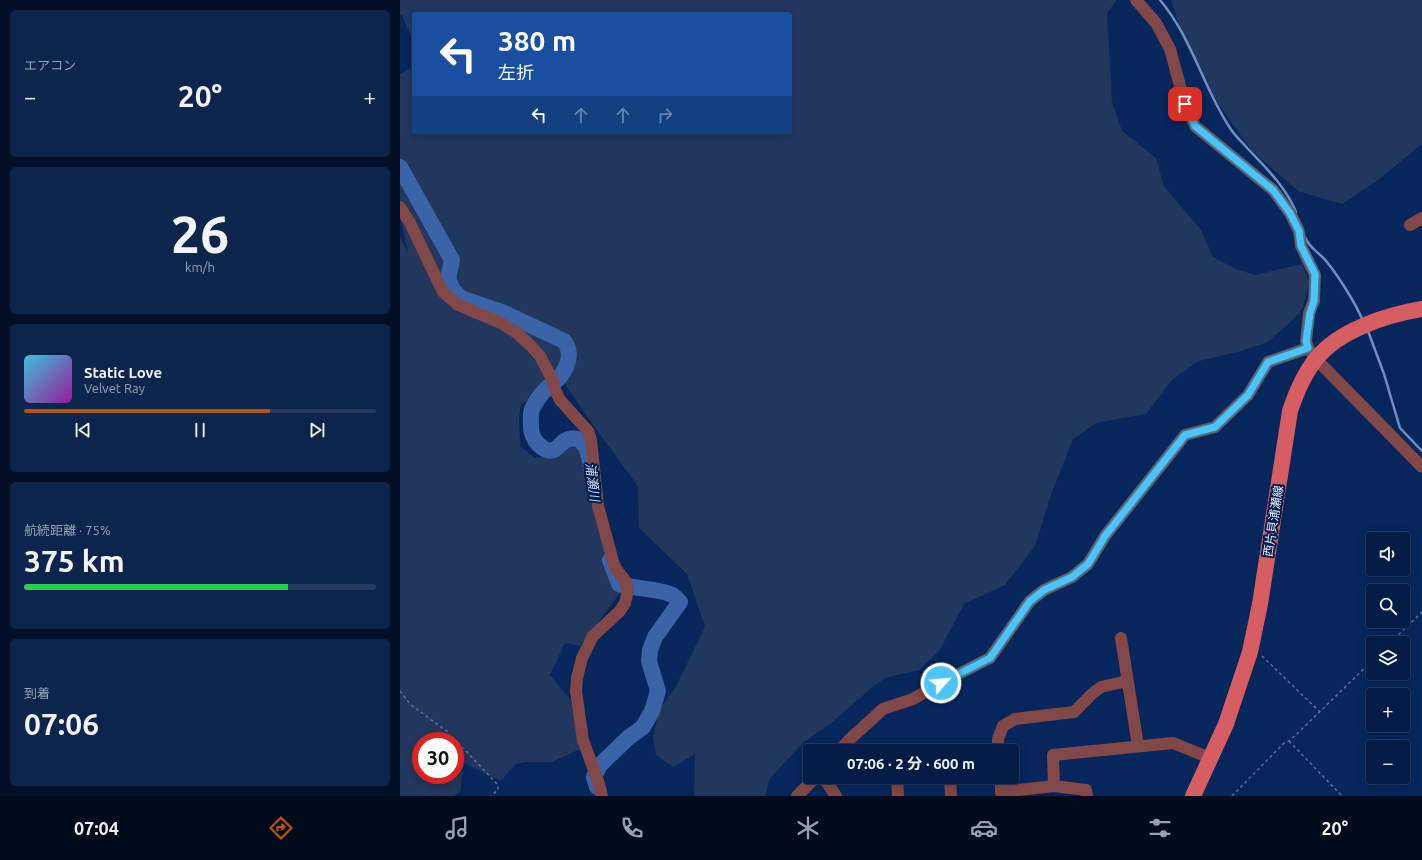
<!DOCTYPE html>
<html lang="ja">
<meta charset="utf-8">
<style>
body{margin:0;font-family:Ubuntu,"Noto Sans JP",sans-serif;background:#0d254c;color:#f1f3f6;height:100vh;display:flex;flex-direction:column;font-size:15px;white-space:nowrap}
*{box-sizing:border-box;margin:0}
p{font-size:13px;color:#97a1b3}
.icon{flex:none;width:22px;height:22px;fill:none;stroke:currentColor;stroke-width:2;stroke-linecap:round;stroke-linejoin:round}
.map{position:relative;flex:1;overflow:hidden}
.details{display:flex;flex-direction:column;gap:10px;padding:10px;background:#020f26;width:400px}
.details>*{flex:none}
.hud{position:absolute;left:12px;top:12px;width:380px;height:122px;border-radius:4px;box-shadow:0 2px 10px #0003,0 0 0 1px #253a5e;background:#1a4fa0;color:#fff;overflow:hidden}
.buttons{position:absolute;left:966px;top:532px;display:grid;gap:8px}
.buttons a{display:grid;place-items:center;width:44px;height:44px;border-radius:4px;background:#041c45;box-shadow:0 2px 10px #0003,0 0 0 1px #253a5e;font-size:20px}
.speed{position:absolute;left:12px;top:732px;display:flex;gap:8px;font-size:20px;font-weight:700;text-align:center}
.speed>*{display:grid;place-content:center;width:52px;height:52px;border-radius:50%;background:#041c45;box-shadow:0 2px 10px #0003,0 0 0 1px #253a5e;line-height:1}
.speed .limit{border:6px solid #d22;background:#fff;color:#111}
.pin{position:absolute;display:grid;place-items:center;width:34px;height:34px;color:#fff;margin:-17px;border-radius:8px;box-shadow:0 2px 6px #0006}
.me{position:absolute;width:44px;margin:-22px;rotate:63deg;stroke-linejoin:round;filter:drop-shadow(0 0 3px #0008)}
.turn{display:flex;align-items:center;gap:14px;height:84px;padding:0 20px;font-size:18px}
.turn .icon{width:52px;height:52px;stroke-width:2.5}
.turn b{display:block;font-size:28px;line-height:34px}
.lanes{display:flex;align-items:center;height:38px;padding:0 20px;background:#0003;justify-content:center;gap:20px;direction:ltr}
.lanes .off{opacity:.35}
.big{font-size:30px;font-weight:700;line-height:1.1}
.details .widget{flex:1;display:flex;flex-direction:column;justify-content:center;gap:6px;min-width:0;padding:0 14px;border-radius:6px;background:#0d254c}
.details .dial{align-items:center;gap:0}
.dial b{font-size:52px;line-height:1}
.song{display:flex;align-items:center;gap:12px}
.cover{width:48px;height:48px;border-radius:6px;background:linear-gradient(135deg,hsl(190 70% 55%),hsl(300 70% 35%))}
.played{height:4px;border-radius:2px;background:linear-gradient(90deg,#b45309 70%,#253a5e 70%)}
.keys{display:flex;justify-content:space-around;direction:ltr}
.heat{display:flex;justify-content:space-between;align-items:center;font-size:22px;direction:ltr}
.charge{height:6px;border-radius:3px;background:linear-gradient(90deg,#34c759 75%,#253a5e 0)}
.trip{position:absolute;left:403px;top:744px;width:216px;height:40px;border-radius:4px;background:#041c45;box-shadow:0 2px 10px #0003,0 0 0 1px #253a5e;font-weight:700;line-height:40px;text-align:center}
.menu{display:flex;height:64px;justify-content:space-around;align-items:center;background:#020b1c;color:#97a1b3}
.menu .icon{width:28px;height:28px}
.menu .current{color:#b45309}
.menu b{font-size:18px;color:#f1f3f6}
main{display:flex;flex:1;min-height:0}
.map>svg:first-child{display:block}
</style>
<main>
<section class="details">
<div class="widget"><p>エアコン</p>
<div class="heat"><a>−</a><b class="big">20°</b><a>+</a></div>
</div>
<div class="widget dial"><b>26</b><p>km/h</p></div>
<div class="widget">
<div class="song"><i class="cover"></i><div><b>Static Love</b><p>Velvet Ray</p></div></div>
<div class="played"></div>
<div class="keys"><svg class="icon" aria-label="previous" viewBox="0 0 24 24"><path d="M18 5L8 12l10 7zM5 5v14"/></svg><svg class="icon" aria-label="pause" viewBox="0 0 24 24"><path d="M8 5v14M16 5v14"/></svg><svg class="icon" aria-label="next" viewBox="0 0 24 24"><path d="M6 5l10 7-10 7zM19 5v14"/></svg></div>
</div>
<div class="widget"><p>航続距離 · 75%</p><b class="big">375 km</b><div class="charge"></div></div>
<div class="widget"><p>到着</p><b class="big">07:06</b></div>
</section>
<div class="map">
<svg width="1022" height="796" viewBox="0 0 1022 796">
<rect width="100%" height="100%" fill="#06265c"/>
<!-- green -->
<g fill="#21375d" fill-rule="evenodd">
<path d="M 0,0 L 717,0 L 707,13 L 712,102 L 722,131 L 756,158 L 764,186 L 801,230 L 813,257 L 836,269 L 855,275 L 902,264 L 909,282 L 903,308 L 894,319 L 866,343 L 838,352 L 799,361 L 788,368 L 772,380 L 746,414 L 696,423 L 673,439 L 651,495 L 635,546 L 605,585 L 564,604 L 540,650 L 519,670 L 485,678 L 474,686 L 431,723 L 403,743 L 370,778 L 365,796 L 294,796 L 295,754 L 273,767 L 256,755 L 253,738 L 259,710 L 274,690 L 305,627 L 287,574 L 239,528 L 238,486 L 195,428 L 164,383 L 121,404 L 119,418 L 120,446 L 135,458 L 148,456 L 162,446 L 179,443 L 189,464 L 191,503 L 207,552 L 223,589 L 180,646 L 165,643 L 150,675 L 171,700 L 180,749 L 152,762 L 126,762 L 116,764 L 101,781 L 64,763 L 60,792 L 54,796 L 0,796 L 0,237 L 8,253 L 0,216 L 0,74 L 14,66 L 14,132 L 390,132 L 390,14 L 14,14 L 14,44 L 2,15 L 0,15 ZM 21,741 L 55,741 L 55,775 L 21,775 Z"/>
<polygon points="771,0 1022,0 1022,144 978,180 942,204 898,191 852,151 819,105 784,42"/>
</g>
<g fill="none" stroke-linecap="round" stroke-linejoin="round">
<!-- stream -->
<g stroke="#708ec0" stroke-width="2.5">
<path d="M 760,0 C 792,38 803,87 830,128 C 835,136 842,142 848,149 C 866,168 886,187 896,212"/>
<path d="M 905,237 C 909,248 920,253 927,262 C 939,277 956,304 963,321"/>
<polyline points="968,331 984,374 1000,428 1022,451"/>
</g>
<!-- river -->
<g stroke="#3a63a8" stroke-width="16">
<path d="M 0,167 L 52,260 L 48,278 L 53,290 L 61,298 L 102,312 L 164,341 C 173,352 168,366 160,377 C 156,382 150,384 146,389 C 141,394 135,403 132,409 C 130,414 131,422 131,427 C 131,433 134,440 138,444 C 142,448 148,452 154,450 C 159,447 163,440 169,439 C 186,434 190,458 191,469"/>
<path d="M 197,787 L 194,777 L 200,765 L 228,738 L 243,727 L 252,711 L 258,691 L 249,661 L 250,650 L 255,637 L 280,602 C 277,599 274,595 270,594 C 254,588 235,589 219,584 L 210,560"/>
</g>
<!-- path -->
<g stroke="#5c7296" stroke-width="1.5" stroke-dasharray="3 3" stroke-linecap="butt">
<polyline points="990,643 1022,612"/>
<polyline points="862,656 920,712"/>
<polyline points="0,691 11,705 48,732 98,785 98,790 91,796"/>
<polyline points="889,741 942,796"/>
<polyline points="832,796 884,743 889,741 902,729 973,660"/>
</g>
<!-- minor -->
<g stroke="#824747" stroke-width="12">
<polyline points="736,0 756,23 770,49 785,104 795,126 873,190 890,213 899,231 901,246 915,275 914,301 909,313 906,341 908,348 916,359 1022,467"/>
<polyline points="0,207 10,223 43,292 58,305 101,323 117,333 131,346 140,356 152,379 156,392 160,400 188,431 191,440 198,506 213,561 216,569 224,579 228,590 225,603 220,611 193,636 182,658 177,678 176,691 183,740 199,784 202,796"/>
<polyline points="1010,225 1022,218"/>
<polyline points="721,638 738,746"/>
<polyline points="439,751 450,739 483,709 513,699 541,683 590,658 630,601 644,590 672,577 688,564 705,536 785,435 815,427 848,395 868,362 908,348"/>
<polyline points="598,751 598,739 603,726 615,719 674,712 693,693 701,687 727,681"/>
<polyline points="423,777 436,796"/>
<polyline points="497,777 498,796"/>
<polyline points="550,777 551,796"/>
<polyline points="600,777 602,796"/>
<polyline points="654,786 653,755 773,743 810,758"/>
<polyline points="601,792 654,786 686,790 687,796"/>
<polyline points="397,796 416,777"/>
</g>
<!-- major -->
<path stroke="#d65d62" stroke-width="16" d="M 793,796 L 826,724 L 850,652 L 860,604 L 890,411 C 896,393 904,374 916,359 C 939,330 987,315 1022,309"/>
</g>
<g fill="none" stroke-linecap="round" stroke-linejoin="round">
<defs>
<polyline id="route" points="541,683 590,658 630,601 644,590 672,577 688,564 705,536 785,435 815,427 848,395 868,362 908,348 906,341 910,313 914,301 915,274 901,246 899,231 890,213 873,190 795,126 785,104"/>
</defs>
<!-- route casing -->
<use href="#route" stroke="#337fa1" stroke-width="10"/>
<!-- route -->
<use href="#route" stroke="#4fc3f7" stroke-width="7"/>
</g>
<g text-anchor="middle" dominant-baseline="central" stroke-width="4" stroke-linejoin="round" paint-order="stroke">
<!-- street labels -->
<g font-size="12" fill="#eef2f9" stroke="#001b50">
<text transform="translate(873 521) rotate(-81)">西片貝浦瀬線</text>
</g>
<!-- water labels -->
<g font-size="13" font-style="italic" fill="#ccd8ec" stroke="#001b50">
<text transform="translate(193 482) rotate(83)">浦瀬川</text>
</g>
</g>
</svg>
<div class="buttons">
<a><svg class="icon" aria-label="sound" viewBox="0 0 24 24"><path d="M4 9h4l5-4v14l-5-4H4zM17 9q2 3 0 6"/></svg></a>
<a><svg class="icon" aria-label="search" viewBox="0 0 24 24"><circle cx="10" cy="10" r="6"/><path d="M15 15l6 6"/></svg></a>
<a><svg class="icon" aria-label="layers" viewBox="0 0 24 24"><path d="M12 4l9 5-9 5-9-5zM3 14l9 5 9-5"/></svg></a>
<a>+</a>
<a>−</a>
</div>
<div class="speed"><div class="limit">30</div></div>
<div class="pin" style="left:785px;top:104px;background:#d93025"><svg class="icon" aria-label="arrive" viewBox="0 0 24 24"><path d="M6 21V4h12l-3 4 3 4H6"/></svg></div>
<svg class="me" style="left:541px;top:683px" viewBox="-20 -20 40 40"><circle r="17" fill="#4fc3f7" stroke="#fff" stroke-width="3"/><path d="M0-11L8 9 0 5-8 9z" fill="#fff"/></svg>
<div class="trip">07:06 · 2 分 · 600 m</div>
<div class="hud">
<div class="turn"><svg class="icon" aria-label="left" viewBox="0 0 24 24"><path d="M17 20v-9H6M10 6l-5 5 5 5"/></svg><div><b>380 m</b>左折</div></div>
<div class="lanes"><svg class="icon" aria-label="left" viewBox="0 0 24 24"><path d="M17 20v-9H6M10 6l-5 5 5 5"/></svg><svg class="icon off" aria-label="ahead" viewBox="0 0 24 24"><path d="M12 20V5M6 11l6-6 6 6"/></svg><svg class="icon off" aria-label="ahead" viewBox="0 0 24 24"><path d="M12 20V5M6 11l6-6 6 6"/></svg><svg class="icon off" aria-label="right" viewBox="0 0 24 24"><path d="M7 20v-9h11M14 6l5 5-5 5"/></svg></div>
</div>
</div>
</main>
<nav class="menu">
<b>07:04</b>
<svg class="icon current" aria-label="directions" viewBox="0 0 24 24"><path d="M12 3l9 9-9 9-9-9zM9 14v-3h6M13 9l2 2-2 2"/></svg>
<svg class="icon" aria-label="music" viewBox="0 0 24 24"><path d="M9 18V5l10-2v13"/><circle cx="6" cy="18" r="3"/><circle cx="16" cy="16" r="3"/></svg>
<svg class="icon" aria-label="phone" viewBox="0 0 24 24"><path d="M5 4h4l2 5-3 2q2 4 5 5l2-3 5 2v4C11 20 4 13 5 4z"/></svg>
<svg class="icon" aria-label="climate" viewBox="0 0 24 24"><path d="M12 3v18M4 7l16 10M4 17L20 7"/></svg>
<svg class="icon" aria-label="car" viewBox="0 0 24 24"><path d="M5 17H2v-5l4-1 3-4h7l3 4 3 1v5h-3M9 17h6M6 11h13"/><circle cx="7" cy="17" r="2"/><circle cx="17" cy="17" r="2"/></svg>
<svg class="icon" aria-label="filters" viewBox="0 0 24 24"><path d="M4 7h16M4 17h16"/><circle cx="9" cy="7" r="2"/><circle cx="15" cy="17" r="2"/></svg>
<b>20°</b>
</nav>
